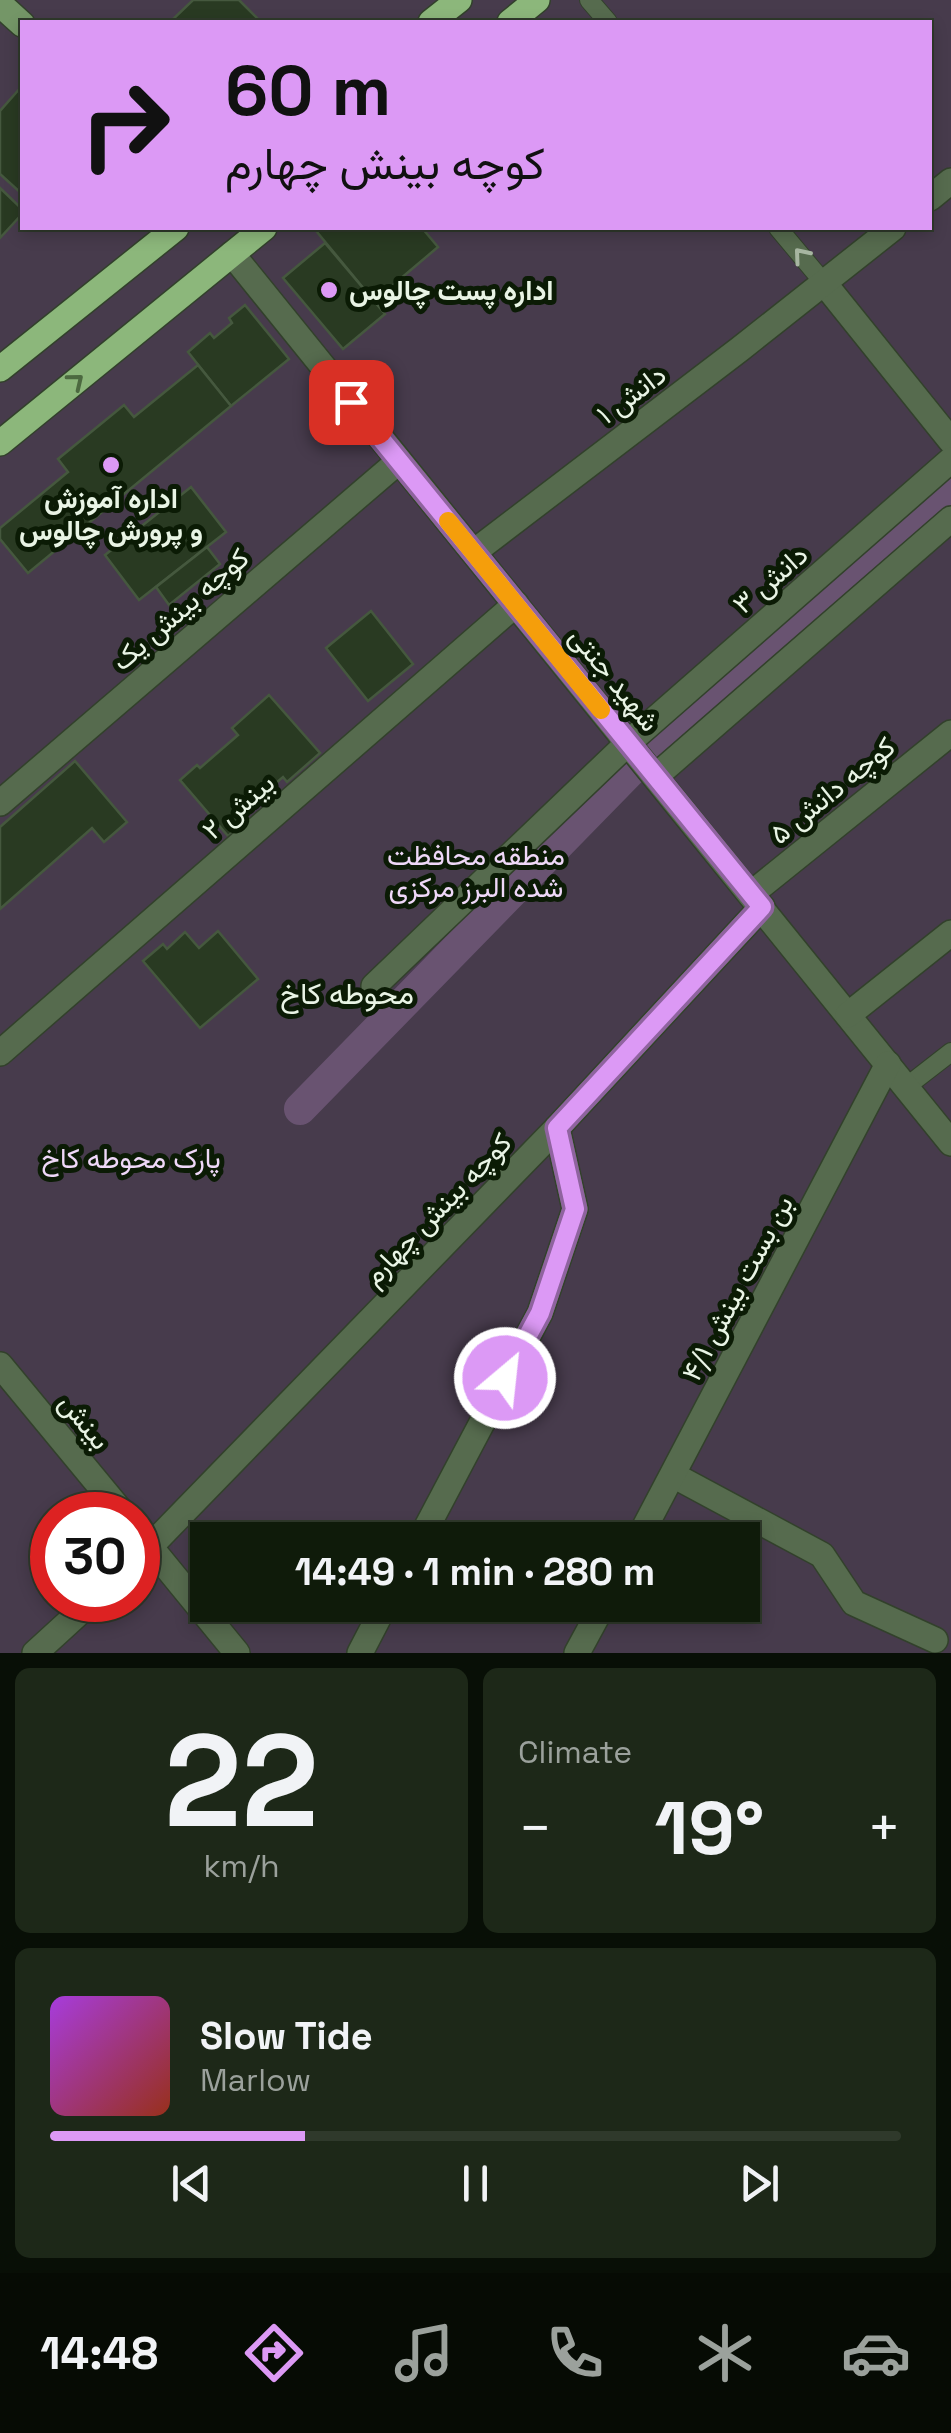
<!DOCTYPE html>
<meta charset="utf-8">
<style>
body{margin:0;font-family:"Space Grotesk",Vazirmatn,sans-serif;background:#1d2818;color:#f1f3f6;height:100vh;display:flex;flex-direction:column;font-size:38px;white-space:nowrap}
*{box-sizing:border-box;margin:0}
p{font-size:32px;color:#9ba19c}
.icon{flex:none;width:55px;height:55px;fill:none;stroke:currentColor;stroke-width:2;stroke-linecap:round;stroke-linejoin:round}
.map{position:relative;height:1653px;overflow:hidden}
.details{display:flex;flex-direction:column;gap:15px;padding:15px;background:#080f06;flex:1}
.details>*{flex:none}
.hud{position:absolute;left:20px;top:20px;width:912px;height:210px;border-radius:0px;box-shadow:0 5px 15px #0003,0 0 0 2px #2f392b;background:#dc99f5;color:#111;overflow:hidden}
.speed{position:absolute;left:30px;top:1492px;display:flex;gap:20px;font-size:50px;font-weight:700;text-align:center}
.speed>*{display:grid;place-content:center;width:130px;height:130px;border-radius:50%;background:#0f1b0a;box-shadow:0 5px 15px #0003,0 0 0 2px #2f392b;line-height:1}
.speed .limit{border:15px solid #d22;background:#fff;color:#111}
.pin{position:absolute;display:grid;place-items:center;width:85px;height:85px;color:#fff;margin:-42px;border-radius:20px;box-shadow:0 5px 15px #0006}
.me{position:absolute;width:110px;margin:-55px;rotate:28deg;stroke-linejoin:round;filter:drop-shadow(0 0 8px #0008)}
.turn{display:flex;align-items:center;gap:35px;height:210px;padding:0 40px;font-size:45px}
.turn .icon{width:130px;height:130px;stroke-width:2.5}
.turn b{display:block;font-size:70px;line-height:85px}
.big{font-size:75px;font-weight:700;line-height:1.1}
.details .tile{flex:1;display:flex;flex-direction:column;justify-content:center;gap:15px;min-width:0;padding:0 35px;border-radius:15px;background:#1d2818}
.details .dial{align-items:center;gap:0}
.dial b{font-size:130px;line-height:1}
.song{display:flex;align-items:center;gap:30px}
.cover{width:120px;height:120px;border-radius:15px;background:linear-gradient(135deg,hsl(280 70% 55%),hsl(10 70% 35%))}
.played{height:10px;border-radius:5px;background:linear-gradient(90deg,#dc99f5 30%,#2f392b 30%)}
.keys{display:flex;justify-content:space-around;direction:ltr}
.heat{display:flex;justify-content:space-between;align-items:center;font-size:55px;direction:ltr}
.details .tiles{flex:1;display:grid;gap:15px;grid-template-columns:1fr 1fr}
.tile:last-child{grid-column:span 2}
.trip{position:absolute;left:190px;top:1522px;width:570px;height:100px;border-radius:0px;background:#0f1b0a;box-shadow:0 5px 15px #0003,0 0 0 2px #2f392b;font-weight:700;line-height:100px;text-align:center}
.tabs{display:flex;height:160px;justify-content:space-around;align-items:center;background:#060b04;color:#9ba19c}
.tabs .icon{width:70px;height:70px}
.tabs .selected{color:#dc99f5}
.tabs b{font-size:45px;color:#f1f3f6}
.map>svg:first-child{display:block}
</style>
<div class="map">
<svg width="951" height="1653" viewBox="0 0 951 1653">
<rect width="100%" height="100%" fill="#14240d"/>
<!-- green -->
<path fill="#473b4c" fill-rule="evenodd" d="M 0,0 L 951,0 L 951,1653 L 0,1653 ZM 22,22 L 930,22 L 930,228 L 22,228 ZM 52,1515 L 138,1515 L 138,1600 L 52,1600 ZM 208,1540 L 742,1540 L 742,1605 L 208,1605 Z"/>
<g fill="none" stroke-linecap="round" stroke-linejoin="round">
<!-- canal -->
<polyline stroke="#695371" stroke-width="32" points="300,1109 629,772 951,491"/>
</g>
<!-- building -->
<g fill="#293a22" stroke="#45583e" stroke-width="2.5">
<polygon points="193,0 239,0 261,22 170,22"/>
<polygon points="22,86 22,194 0,174 0,111"/>
<polygon points="0,188 22,209 22,214 0,238"/>
<polygon points="322,228 422,228 438,247 374,301 317,232"/>
<polygon points="325,243 385,314 343,349 283,278"/>
<polygon points="245,305 289,359 231,406 188,352 210,333 214,338 232,323 229,318"/>
<polygon points="198,365 231,406 28,573 0,539 0,528 68,472 58,459 124,405 134,417"/>
<polygon points="191,487 226,532 139,600 105,555"/>
<polygon points="207,547 220,564 169,605 156,587"/>
<polygon points="371,611 413,664 368,701 326,648"/>
<polygon points="269,695 320,753 287,782 283,777 241,813 247,820 228,836 180,780 197,765 200,768 238,735 232,728"/>
<polygon points="75,761 127,822 104,842 92,828 0,909 0,827"/>
<polygon points="218,931 258,979 200,1028 143,961 163,944 167,949 185,932 199,948"/>
</g>
<g fill="none" stroke-linecap="round" stroke-linejoin="round">
<defs>
<g id="lane">
<polyline points="589,0 608,22"/>
<polyline points="778,228 824,283"/>
<polyline points="906,1087 951,1052"/>
</g>
<g id="street">
<polyline points="930,198 951,181"/>
<polyline points="232,254 951,1143"/>
<polyline points="824,283 951,441"/>
<polyline points="474,552 740,349 893,228"/>
<polyline points="656,776 951,519"/>
<polyline points="0,803 399,461"/>
<polyline points="751,894 951,733"/>
<polyline points="374,986 628,743 951,460"/>
<polyline points="848,1015 951,933"/>
<polyline points="0,1053 516,604"/>
<polyline points="0,1365 124,1515"/>
<polyline points="673,1475 822,1555 854,1603 935,1640"/>
<polyline points="138,1532 237,1653"/>
<polyline points="420,1540 540,1313 575,1209 557,1128"/>
<polyline points="638,1540 888,1064"/>
<polyline points="138,1559 557,1128 762,907"/>
<polyline points="35,1653 93,1600"/>
<polyline points="360,1653 385,1605"/>
<polyline points="577,1653 603,1605"/>
</g>
<polyline id="secondary" points="0,4 22,24"/>
<g id="primary">
<polyline points="431,22 459,0"/>
<polyline points="510,22 537,0"/>
<polyline points="0,369 176,228"/>
<polyline points="0,443 264,228"/>
</g>
</defs>
<!-- lane casing -->
<use href="#lane" stroke="#32412b" stroke-width="20"/>
<!-- street casing -->
<use href="#street" stroke="#32412b" stroke-width="28"/>
<!-- secondary casing -->
<use href="#secondary" stroke="#32412b" stroke-width="28"/>
<!-- primary casing -->
<use href="#primary" stroke="#32412b" stroke-width="28"/>
<!-- lane -->
<use href="#lane" stroke="#566b4e" stroke-width="18"/>
<!-- street -->
<use href="#street" stroke="#566b4e" stroke-width="25"/>
<!-- secondary -->
<use href="#secondary" stroke="#749667" stroke-width="25"/>
<!-- primary -->
<use href="#primary" stroke="#8cb77b" stroke-width="25"/>
</g>
<!-- one-way arrows -->
<defs><path id="oneway-chevron" d="M-2-3.5L2.5 0L-2 3.5" fill="none" stroke-width="1.6" stroke-linecap="round" stroke-linejoin="round" transform="scale(2.5)"/></defs>
<use stroke="#a7b6a1" href="#oneway-chevron" transform="translate(801 255) rotate(-130)"/>
<use stroke="#4c6940" href="#oneway-chevron" transform="translate(76 381) rotate(-39)"/>
<g fill="none" stroke-linecap="round" stroke-linejoin="round">
<defs>
<polyline id="route" points="351,402 762,907 557,1128 575,1209 540,1313 505,1378"/>
</defs>
<!-- route casing -->
<use href="#route" stroke="#8f639f" stroke-width="25"/>
<!-- route -->
<use href="#route" stroke="#dc99f5" stroke-width="18"/>
<!-- slow -->
<polyline stroke="#f59e0b" stroke-width="18" points="448,521 601,710"/>
</g>
<!-- markers -->
<g fill="#dc99f5" stroke="#0b1b05" stroke-width="4">
<circle cx="329" cy="290" r="10"/>
<circle cx="111" cy="465" r="10"/>
</g>
<g text-anchor="middle" dominant-baseline="central" stroke-width="10" stroke-linejoin="round" paint-order="stroke">
<!-- poi labels -->
<g font-size="28" font-weight="bold" fill="#e9f4e5" stroke="#0b1b05" text-anchor="start">
<text x="349" y="290">اداره پست چالوس</text>
<text x="111" y="498" text-anchor="middle">اداره آموزش<tspan x="111" dy="32">و پرورش چالوس</tspan></text>
</g>
<!-- street labels -->
<g font-size="28" fill="#e9f4e5" stroke="#0b1b05">
<text transform="translate(631 394) rotate(-37)">دانش ۱</text>
<text transform="translate(770 579) rotate(-41)">دانش ۳</text>
<text transform="translate(180 609) rotate(-41)">کوچه بینش یک</text>
<text transform="translate(615 679) rotate(51)">شهید جنتی</text>
<text transform="translate(832 790) rotate(-39)">کوچه دانش ۵</text>
<text transform="translate(238 806) rotate(-41)">بینش ۲</text>
<text transform="translate(437 1209) rotate(-46)">کوچه بینش چهارم</text>
<text transform="translate(737 1288) rotate(-62)">بن بست بینش ۴/۱</text>
<text transform="translate(85 1421) rotate(51)">بینش</text>
</g>
<!-- park labels -->
<g font-size="28" fill="#efd8f8" stroke="#0b1b05">
<text x="476" y="855">منطقه محافظت<tspan x="476" dy="32">شده البرز مرکزی</tspan></text>
<text x="131" y="1158">پارک محوطه کاخ</text>
</g>
<!-- neighbourhood labels -->
<g font-size="30" fill="#e9f4e5" stroke="#0b1b05">
<text x="347" y="993">محوطه کاخ</text>
</g>
</g>
</svg>
<div class="speed"><div class="limit">30</div></div>
<div class="pin" style="left:351px;top:402px;background:#d93025"><svg class="icon" aria-label="arrive" viewBox="0 0 24 24"><path d="M6 21V4h12l-3 4 3 4H6"/></svg></div>
<svg class="me" style="left:505px;top:1378px" viewBox="-20 -20 40 40"><circle r="17" fill="#dc99f5" stroke="#fff" stroke-width="3"/><path d="M0-11L8 9 0 5-8 9z" fill="#fff"/></svg>
<div class="trip">14:49 · 1 min · 280 m</div>
<div class="hud">
<div class="turn"><svg class="icon" aria-label="right" viewBox="0 0 24 24"><path d="M7 20v-9h11M14 6l5 5-5 5"/></svg><div><b>60 m</b>کوچه بینش چهارم</div></div>
</div>
</div>
<section class="details">
<div class="tiles">
<div class="tile dial"><b>22</b><p>km/h</p></div>
<div class="tile"><p>Climate</p>
<div class="heat"><a>−</a><b class="big">19°</b><a>+</a></div>
</div>
<div class="tile">
<div class="song"><i class="cover"></i><div><b>Slow Tide</b><p>Marlow</p></div></div>
<div class="played"></div>
<div class="keys"><svg class="icon" aria-label="previous" viewBox="0 0 24 24"><path d="M18 5L8 12l10 7zM5 5v14"/></svg><svg class="icon" aria-label="pause" viewBox="0 0 24 24"><path d="M8 5v14M16 5v14"/></svg><svg class="icon" aria-label="next" viewBox="0 0 24 24"><path d="M6 5l10 7-10 7zM19 5v14"/></svg></div>
</div>
</div>
</section>
<nav class="tabs">
<b>14:48</b>
<svg class="icon selected" aria-label="directions" viewBox="0 0 24 24"><path d="M12 3l9 9-9 9-9-9zM9 14v-3h6M13 9l2 2-2 2"/></svg>
<svg class="icon" aria-label="music" viewBox="0 0 24 24"><path d="M9 18V5l10-2v13"/><circle cx="6" cy="18" r="3"/><circle cx="16" cy="16" r="3"/></svg>
<svg class="icon" aria-label="phone" viewBox="0 0 24 24"><path d="M5 4h4l2 5-3 2q2 4 5 5l2-3 5 2v4C11 20 4 13 5 4z"/></svg>
<svg class="icon" aria-label="climate" viewBox="0 0 24 24"><path d="M12 3v18M4 7l16 10M4 17L20 7"/></svg>
<svg class="icon" aria-label="car" viewBox="0 0 24 24"><path d="M5 17H2v-5l4-1 3-4h7l3 4 3 1v5h-3M9 17h6M6 11h13"/><circle cx="7" cy="17" r="2"/><circle cx="17" cy="17" r="2"/></svg>
</nav>
